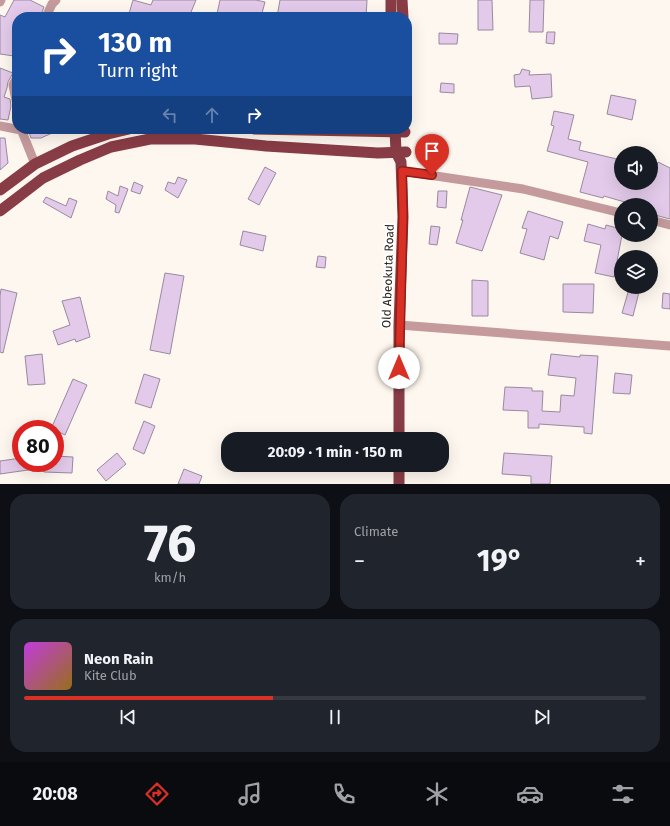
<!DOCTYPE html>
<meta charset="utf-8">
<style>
body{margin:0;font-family:"Fira Sans",sans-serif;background:#20242c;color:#f1f3f6;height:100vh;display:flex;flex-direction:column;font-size:15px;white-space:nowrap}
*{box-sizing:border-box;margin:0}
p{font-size:13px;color:#9ea1a6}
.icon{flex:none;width:22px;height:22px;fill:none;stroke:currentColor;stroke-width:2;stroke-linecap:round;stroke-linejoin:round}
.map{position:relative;height:484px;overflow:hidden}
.panel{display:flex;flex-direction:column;gap:10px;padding:10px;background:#0d0f14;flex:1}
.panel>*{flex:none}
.banner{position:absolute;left:12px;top:12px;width:400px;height:122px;border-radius:16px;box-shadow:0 4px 16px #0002;background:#1a4fa0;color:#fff;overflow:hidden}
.buttons{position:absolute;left:614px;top:146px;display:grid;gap:8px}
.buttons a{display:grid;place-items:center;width:44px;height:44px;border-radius:50%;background:#171b24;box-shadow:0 4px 16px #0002;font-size:20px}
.speed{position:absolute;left:12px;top:420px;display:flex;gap:8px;font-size:20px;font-weight:700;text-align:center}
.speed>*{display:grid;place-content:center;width:52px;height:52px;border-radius:50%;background:#171b24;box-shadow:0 4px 16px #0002;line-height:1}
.speed .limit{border:6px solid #d22;background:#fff;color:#111}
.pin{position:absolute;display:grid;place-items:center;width:34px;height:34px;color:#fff;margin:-41px -17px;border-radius:50% 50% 50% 0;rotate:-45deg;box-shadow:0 0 4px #0007}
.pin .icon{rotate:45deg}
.me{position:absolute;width:44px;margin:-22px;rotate:0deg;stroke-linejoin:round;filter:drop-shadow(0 0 3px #0008)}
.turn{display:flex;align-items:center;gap:14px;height:84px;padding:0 20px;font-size:18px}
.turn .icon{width:52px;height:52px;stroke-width:2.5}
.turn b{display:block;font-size:28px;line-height:34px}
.lanes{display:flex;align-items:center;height:38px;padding:0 20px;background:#0003;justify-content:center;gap:20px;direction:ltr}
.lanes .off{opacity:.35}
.big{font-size:30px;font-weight:700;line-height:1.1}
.panel .card{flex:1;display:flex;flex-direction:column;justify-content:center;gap:6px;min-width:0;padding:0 14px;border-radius:16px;background:#20242c}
.panel .dial{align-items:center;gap:0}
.dial b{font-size:52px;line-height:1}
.song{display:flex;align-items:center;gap:12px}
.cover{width:48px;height:48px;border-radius:6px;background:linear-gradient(135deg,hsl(290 70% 55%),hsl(40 70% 35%))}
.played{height:4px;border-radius:2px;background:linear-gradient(90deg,#d93025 40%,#363941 40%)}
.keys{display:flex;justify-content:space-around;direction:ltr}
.heat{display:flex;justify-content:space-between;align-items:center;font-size:22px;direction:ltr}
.panel .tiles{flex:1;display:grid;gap:10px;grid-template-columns:1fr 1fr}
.card:last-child{grid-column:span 2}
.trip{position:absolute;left:221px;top:432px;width:228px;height:40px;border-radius:16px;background:#171b24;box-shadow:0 4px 16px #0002;font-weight:700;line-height:40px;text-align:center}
.tabs{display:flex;height:64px;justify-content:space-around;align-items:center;background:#090b0e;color:#9ea1a6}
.tabs .icon{width:28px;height:28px}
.tabs .selected{color:#d93025}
.tabs b{font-size:18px;color:#f1f3f6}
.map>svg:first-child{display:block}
</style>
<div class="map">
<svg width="670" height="484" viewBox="0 0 670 484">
<rect width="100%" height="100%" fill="#fdf7ef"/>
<!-- building -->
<g fill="#e3caea" stroke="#998a9d">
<polygon points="14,0 30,0 44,7 40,17 17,17 17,44 14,56 0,54 0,15 5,17"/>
<polygon points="133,0 151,5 153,0 196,0 189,17 128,17"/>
<polygon points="220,0 256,0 265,2 261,17 229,17 217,14"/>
<polygon points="280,0 367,0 366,17 277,17"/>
<polygon points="478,0 492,0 493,30 478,30"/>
<polygon points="530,0 544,0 543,32 529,32"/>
<polygon points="547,32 555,32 554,44 546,43"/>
<polygon points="439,33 458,34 457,44 439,44"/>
<polygon points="0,68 13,73 8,82 7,88 4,97 10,99 11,106 8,120 0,119"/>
<polygon points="522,69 530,71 529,75 551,74 552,97 532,99 530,86 515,87 514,75 520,74"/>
<polygon points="441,83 454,84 454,93 440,92"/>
<polygon points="611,95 636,100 632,120 607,114"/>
<polygon points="554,111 574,115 568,139 581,142 579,150 621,160 621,183 651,183 651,167 656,168 658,162 670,168 670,219 651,214 651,205 627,205 628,203 604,196 603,198 580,192 588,162 547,151 554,126 551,125"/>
<polygon points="28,129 61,129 41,138 31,138"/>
<polygon points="0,138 5,138 8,163 0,170"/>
<polygon points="265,167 276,173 259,205 248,199"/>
<polygon points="178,177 187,180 178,198 165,190 168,182 175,184"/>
<polygon points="134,182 143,186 140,194 131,191"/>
<polygon points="120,186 128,189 119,213 115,212 116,205 106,199 108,191 118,196"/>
<polygon points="470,187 502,195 482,251 456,243 463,220 461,220"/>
<polygon points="438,191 447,191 446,208 437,207"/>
<polygon points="46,197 66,206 69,198 77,201 71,218 43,202"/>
<polygon points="528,211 563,222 558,239 550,236 544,260 520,253 527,229 522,228"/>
<polygon points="588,224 605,229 606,225 621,229 621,235 622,235 614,277 595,273 601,245 584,241"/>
<polygon points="431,226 440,227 437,245 429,244"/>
<polygon points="243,231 266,236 263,251 240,245"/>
<polygon points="318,256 326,257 325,268 316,267"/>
<polygon points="165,273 184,276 170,354 150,350"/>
<polygon points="472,280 488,281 488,316 472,316"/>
<polygon points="563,284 594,284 593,313 563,312"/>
<polygon points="1,289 17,293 3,353 0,352 0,296"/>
<polygon points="629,289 639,292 633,316 622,313"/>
<polygon points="663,293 670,294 670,309 662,308"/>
<polygon points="80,297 90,337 76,342 75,339 58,345 53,331 70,325 62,301"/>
<polygon points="42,354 45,384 28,385 25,356"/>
<polygon points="551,354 580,357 580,355 598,356 592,434 584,433 584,427 539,424 539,428 528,428 528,411 503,410 505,387 532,388 532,391 543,391 542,411 560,412 561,395 574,396 576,378 548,375"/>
<polygon points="615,373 632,375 630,394 613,393"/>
<polygon points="144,374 160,379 151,408 135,403"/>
<polygon points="73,379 87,385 65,435 55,430 55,429 51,429"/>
<polygon points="144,421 155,426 144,454 133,449"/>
<polygon points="117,453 126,464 106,481 97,470"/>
<polygon points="504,453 552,456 550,484 531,484 531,476 502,474"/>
<polygon points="55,456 73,457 72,473 44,472 44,463 55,463"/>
<polygon points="21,458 21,463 42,463 42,468 0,474 0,461"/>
<polygon points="184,469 202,476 199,484 178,484"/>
</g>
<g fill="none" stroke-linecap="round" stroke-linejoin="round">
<!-- minor -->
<g stroke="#c49a9d" stroke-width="9">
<polyline points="0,2 1,0"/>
<polyline points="46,17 52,4 56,0"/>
<polyline points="17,77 13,85 17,106"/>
<polyline points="0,126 21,130"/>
<polyline points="21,129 35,164"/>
<polyline points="402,171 523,189 621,213"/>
<polyline points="651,220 670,225"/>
<polyline points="399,325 670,346"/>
</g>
<!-- trunk -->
<g stroke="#883c46" stroke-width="11">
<polyline points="391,0 391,17"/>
<polyline points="402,0 403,17"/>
<polyline points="254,129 405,132"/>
<polyline points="395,129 396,152 401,162 403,217 399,325 399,439"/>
<polyline points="0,190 35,164 72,146 108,134 129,129"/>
<polyline points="0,211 43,178 80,160 111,147 150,139 195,139 266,146 378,153 406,152"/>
<polyline points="399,484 399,465"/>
</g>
</g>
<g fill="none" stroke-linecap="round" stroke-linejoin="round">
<defs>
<polyline id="route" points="399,368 403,217 402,171 432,175"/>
</defs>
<!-- route casing -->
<use href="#route" stroke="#8d1f18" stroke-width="10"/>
<!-- route -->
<use href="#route" stroke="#d93025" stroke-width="7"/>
</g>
<g text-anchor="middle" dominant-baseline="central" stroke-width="4" stroke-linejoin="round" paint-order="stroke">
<!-- street labels -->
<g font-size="12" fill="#2a241d" stroke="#fff">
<text transform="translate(388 276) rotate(-88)">Old Abeokuta Road</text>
</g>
</g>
</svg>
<div class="buttons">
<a><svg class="icon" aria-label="sound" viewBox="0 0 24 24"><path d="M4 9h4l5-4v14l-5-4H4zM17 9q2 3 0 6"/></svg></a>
<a><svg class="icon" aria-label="search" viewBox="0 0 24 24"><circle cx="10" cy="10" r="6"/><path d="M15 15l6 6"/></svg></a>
<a><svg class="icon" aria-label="layers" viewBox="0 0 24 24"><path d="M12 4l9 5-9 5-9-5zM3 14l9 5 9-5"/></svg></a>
</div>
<div class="speed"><div class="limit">80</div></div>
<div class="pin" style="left:432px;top:175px;background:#d93025"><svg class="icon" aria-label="arrive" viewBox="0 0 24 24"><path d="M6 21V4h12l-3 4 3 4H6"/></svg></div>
<svg class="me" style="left:399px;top:368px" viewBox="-20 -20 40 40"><circle r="19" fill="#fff"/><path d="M0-13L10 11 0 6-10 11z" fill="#d93025"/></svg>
<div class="trip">20:09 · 1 min · 150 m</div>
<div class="banner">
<div class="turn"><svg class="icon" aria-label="right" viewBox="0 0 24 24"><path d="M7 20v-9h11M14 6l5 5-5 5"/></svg><div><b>130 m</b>Turn right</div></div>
<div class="lanes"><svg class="icon off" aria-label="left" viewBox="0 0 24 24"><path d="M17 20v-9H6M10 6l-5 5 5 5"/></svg><svg class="icon off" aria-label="ahead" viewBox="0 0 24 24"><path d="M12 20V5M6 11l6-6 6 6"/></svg><svg class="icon" aria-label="right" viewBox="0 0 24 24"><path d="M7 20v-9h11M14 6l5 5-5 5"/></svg></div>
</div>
</div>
<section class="panel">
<div class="tiles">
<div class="card dial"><b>76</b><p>km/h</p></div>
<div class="card"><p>Climate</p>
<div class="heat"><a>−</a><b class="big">19°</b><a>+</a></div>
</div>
<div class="card">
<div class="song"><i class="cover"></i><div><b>Neon Rain</b><p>Kite Club</p></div></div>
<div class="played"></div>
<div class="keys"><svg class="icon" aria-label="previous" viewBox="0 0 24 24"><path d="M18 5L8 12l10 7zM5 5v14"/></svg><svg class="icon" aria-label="pause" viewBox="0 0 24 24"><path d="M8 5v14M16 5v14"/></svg><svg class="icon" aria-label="next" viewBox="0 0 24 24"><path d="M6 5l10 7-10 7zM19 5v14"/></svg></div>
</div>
</div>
</section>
<nav class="tabs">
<b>20:08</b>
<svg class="icon selected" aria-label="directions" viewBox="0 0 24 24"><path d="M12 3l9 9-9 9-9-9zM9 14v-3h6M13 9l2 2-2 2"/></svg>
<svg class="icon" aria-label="music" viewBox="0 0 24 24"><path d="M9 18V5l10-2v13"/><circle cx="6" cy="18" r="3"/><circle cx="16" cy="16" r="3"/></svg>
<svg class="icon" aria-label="phone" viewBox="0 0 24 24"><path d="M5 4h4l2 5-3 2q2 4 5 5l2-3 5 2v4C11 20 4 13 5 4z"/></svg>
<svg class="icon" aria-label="climate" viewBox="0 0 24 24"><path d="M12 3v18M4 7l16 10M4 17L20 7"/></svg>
<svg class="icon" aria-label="car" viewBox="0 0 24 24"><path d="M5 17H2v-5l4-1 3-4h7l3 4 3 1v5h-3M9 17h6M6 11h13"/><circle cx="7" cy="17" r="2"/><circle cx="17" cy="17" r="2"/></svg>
<svg class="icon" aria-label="filters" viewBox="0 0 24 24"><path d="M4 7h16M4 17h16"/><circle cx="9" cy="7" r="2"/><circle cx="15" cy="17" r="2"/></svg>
</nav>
